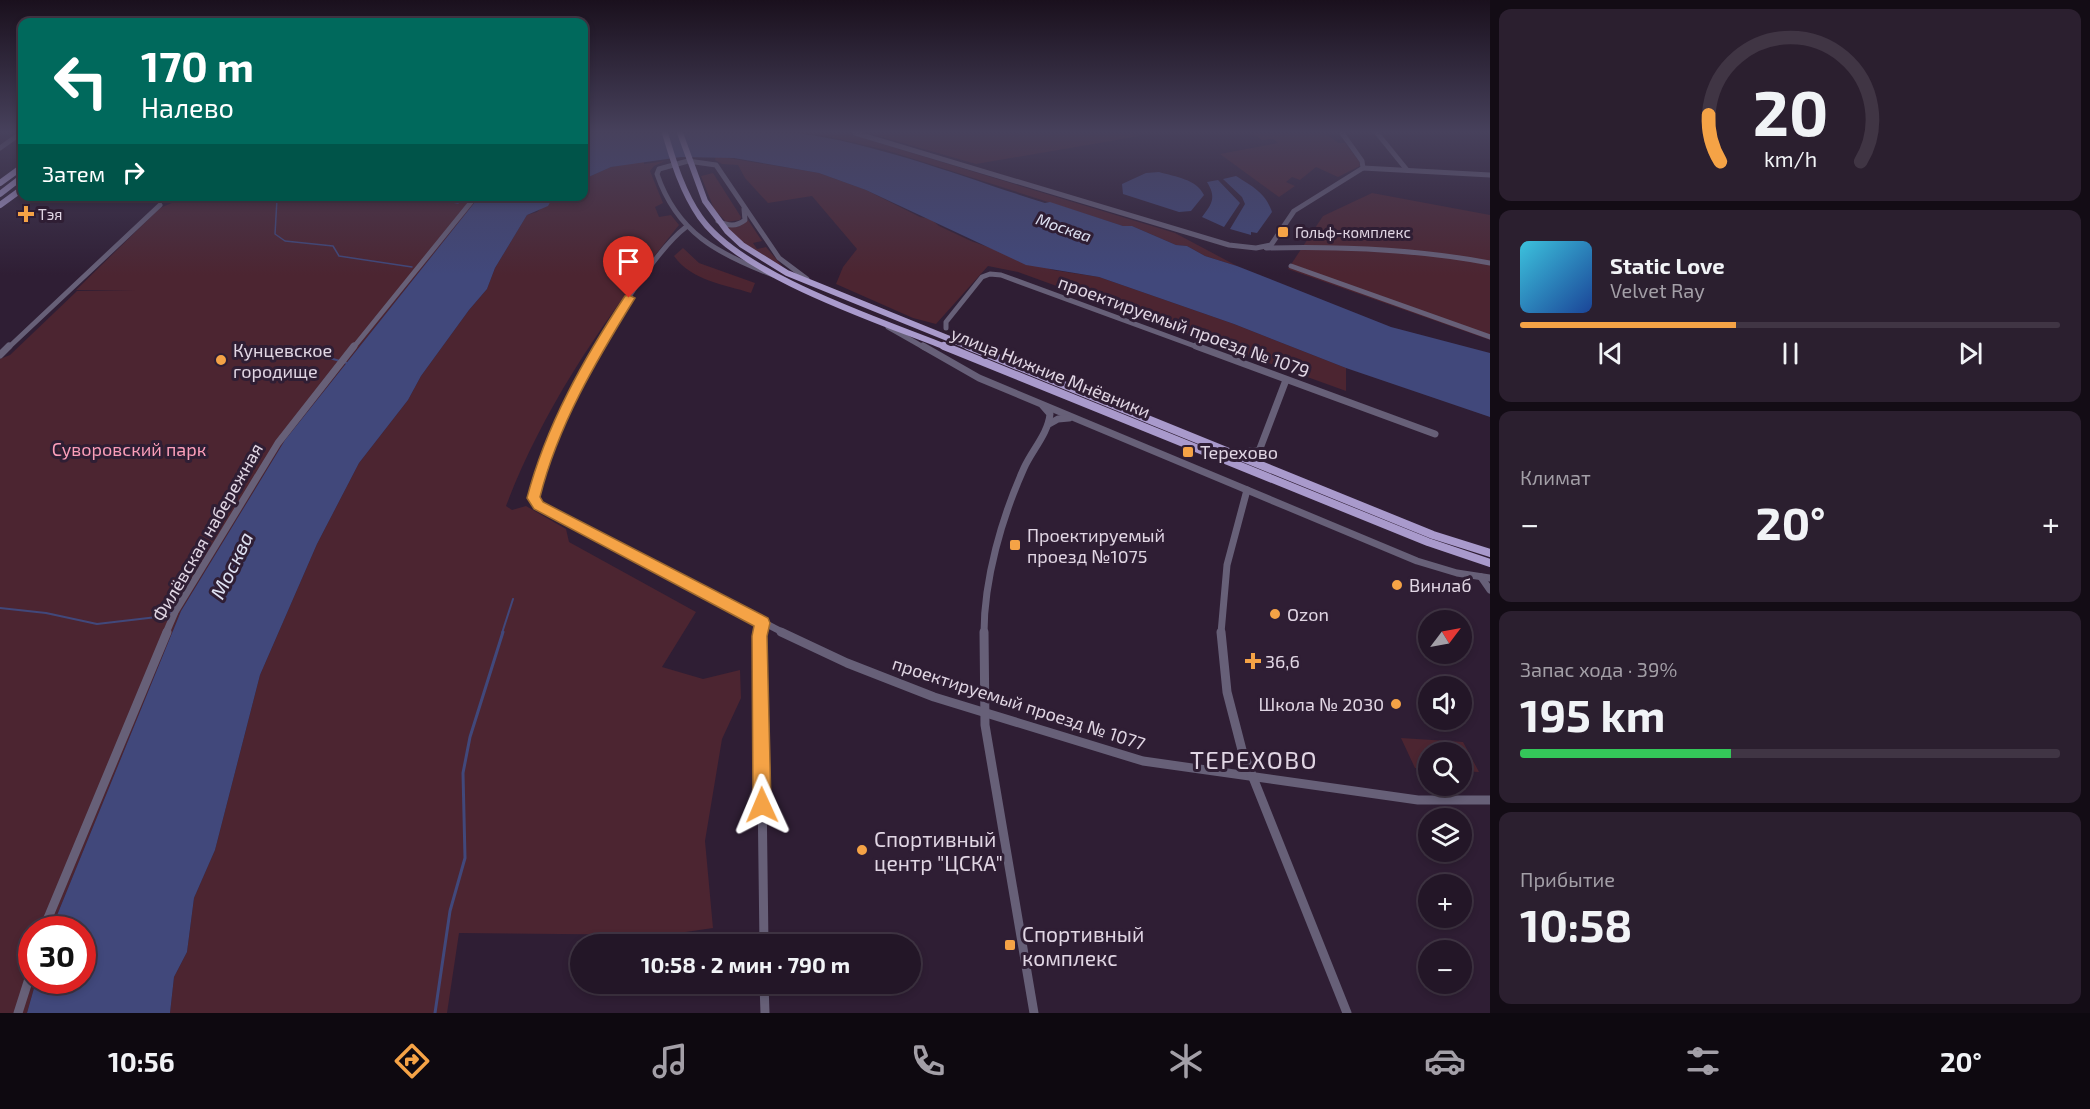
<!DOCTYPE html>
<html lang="ru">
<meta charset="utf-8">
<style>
body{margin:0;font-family:"Exo 2",sans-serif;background:#2b1f2f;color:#f1f3f6;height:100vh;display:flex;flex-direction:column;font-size:22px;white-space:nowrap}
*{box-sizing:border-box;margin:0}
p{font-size:20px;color:#a39fa7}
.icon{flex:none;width:33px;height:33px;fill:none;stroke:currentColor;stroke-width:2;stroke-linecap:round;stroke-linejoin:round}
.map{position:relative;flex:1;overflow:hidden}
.panel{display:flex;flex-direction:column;gap:9px;padding:9px;background:#130c15;width:600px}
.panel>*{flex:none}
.banner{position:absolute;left:18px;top:18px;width:570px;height:183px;border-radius:12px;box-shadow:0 3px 9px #0003,0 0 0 2px #403544;background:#00695c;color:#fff;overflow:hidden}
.needle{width:39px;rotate:58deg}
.controls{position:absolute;left:1418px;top:610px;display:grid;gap:12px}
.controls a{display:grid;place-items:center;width:54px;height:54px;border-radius:50%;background:#231627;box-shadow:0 3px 9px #0003,0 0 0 2px #403544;font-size:30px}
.speed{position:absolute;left:18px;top:916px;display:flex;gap:12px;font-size:30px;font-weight:700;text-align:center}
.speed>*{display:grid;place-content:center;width:78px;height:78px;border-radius:50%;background:#231627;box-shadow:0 3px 9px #0003,0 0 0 2px #403544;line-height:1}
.speed .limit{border:9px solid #d22;background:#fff;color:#111}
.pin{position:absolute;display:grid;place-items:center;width:51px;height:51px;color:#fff;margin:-62px -26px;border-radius:50% 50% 50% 0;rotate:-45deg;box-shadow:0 0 6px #0007}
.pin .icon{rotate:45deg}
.me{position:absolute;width:66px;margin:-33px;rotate:359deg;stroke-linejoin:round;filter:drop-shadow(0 0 4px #0008)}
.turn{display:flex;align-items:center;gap:21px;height:126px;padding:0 24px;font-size:27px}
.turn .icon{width:78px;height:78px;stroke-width:2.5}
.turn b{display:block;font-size:42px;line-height:51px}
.then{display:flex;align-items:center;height:57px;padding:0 24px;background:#0003;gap:12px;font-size:22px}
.big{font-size:45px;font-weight:700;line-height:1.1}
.panel .card{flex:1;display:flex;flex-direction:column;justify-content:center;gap:9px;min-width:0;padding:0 21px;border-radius:12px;background:#2b1f2f}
.panel .dial{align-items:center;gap:0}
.dial svg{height:156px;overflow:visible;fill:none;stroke:#403544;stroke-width:7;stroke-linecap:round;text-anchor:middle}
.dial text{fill:#f1f3f6;stroke:none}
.song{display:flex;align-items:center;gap:18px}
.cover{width:72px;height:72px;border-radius:9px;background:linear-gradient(135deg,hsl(190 70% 55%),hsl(220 70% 35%))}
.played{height:6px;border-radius:3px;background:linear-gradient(90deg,#f5a346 40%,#403544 40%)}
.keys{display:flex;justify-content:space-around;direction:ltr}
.heat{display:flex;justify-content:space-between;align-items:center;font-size:33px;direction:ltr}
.charge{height:9px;border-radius:4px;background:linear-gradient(90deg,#34c759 39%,#403544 0)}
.trip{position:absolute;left:570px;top:934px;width:351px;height:60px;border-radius:30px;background:#231627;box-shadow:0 3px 9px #0003,0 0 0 2px #403544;font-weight:700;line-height:60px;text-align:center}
.menu{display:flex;height:96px;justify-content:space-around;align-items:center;background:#0e0910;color:#a39fa7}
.menu .icon{width:42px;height:42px}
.menu .active{color:#f5a346}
.menu b{font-size:27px;color:#f1f3f6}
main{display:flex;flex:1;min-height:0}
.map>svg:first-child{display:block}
</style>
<main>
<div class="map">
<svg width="1490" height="1013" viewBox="0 0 1490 1013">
<rect width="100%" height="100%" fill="#2f1e34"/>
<!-- green -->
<g fill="#4c2531">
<polygon points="813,133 846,133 1175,233 1237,266 1205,256 1187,246 1176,245 1132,226 1123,226 886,150"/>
<polygon points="868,133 1129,133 1140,136 976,164"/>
<polygon points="1251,133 1324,133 1339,143 1345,143 1359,161 1360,166 1338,177 1316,167 1300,180 1292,177 1286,182 1295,186 1279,197 1220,154 1278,143 1273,139 1262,140"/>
<polygon points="716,156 819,173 866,190 920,217 931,219 939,226 971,241 1053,270 1099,277 1234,324 1346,368 1346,391 1018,272 988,266 936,324 913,318 836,284 843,267 857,249 812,196 768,203 745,178 738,165 722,164 715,160"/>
<path d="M 644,161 L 644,164 L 665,161 L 654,166 L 650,171 L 663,203 L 655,207 L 659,217 L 671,215 L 679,225 C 610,311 545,403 506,506 L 512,510 L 526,506 L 566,529 L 569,542 L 696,612 L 662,667 L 703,679 L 740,670 L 741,698 L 722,739 L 705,841 L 713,928 L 665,935 L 459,933 L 447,1013 L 170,1013 L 174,977 L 187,952 L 194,898 L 215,850 L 260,675 L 317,544 L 359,463 L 408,400 L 421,376 L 469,310 L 487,289 L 495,268 L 527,215 L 537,212 L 553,197 L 584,196 L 584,179 L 611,167 Z"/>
<polygon points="713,173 741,217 740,220 726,222 714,209 701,176"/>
<polygon points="1372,193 1490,215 1490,340 1288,269 1323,216"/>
<polygon points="186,197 479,197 285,440 181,611 51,930 32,930 32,981 36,981 27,1013 0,1013 0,359 10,355 77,291 135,291 76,290 160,208"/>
<polygon points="748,220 762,241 753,243 757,249 766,247 783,267 740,241 726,227 738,227"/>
<path d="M 683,248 L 699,263 L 755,283 L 751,293 C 723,284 692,281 674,256 Z"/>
<polygon points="1401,738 1463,742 1479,772 1461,771 1461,753 1428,753 1428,769 1415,768"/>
</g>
<!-- water -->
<g fill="#41487b">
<path d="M 584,133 L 798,133 C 883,145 965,178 1045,203 L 1050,202 L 1123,226 L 1132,226 L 1176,245 L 1187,246 L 1205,256 L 1237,266 L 1391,327 L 1490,353 L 1490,417 L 1346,368 L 1234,324 L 1099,277 L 1026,265 L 866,190 L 819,173 L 734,158 L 681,157 L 611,167 L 584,179 Z"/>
<path d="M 1159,172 C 1176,177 1196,179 1204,195 L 1191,211 L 1179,212 L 1123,194 L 1122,184 L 1146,173 Z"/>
<path d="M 1236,176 C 1252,186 1266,193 1272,212 L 1257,233 L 1251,232 L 1251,235 L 1230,229 L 1245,204 L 1242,197 L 1223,179 Z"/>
<path d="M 1218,180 L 1240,203 L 1224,227 L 1202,217 C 1213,203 1216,197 1207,182 Z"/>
<polygon points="479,197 553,197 548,206 527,215 495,268 487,289 469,310 421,376 408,400 359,463 317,544 260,675 215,850 194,898 187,952 174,977 170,1013 27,1013 36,981 82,981 82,930 51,930 181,611 285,440"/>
</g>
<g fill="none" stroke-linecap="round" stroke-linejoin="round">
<!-- stream-far2 -->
<g stroke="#41487b" stroke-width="1.5">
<polyline points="277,199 275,234 285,241 333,246 339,256 412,267"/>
<polyline points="437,199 458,203"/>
<polyline points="270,348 294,348"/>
</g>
<!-- stream-far1 -->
<g stroke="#41487b" stroke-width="2">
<polyline points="267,348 291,347 347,363"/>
<polyline points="0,608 46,613 97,624 157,617 167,612 174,613"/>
<polyline points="502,633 513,599"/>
</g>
<!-- stream -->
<polyline stroke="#41487b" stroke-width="3" points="435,1013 450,911 465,858 463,773 470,737 503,632"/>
<!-- minor-far2 -->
<g stroke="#676078" stroke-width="5">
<polyline points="855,133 1229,245 1256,248 1271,245 1294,211 1363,168 1362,161 1342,133"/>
<polyline points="1377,133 1407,170"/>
<polyline points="0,148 21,133"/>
<polyline points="1363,168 1490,175"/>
<path d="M 718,221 C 728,226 736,227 745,220 L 744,209"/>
<path d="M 1266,248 C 1342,246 1416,249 1490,263"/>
<polyline points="1291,266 1490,337"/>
<path d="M 773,275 C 718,254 677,233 657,174 L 659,169 L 688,161 L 716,165 L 779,258 L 807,279"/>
<polyline points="888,327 925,348"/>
<polyline points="946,328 946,322 982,277 990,274 1001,275 1200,348"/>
<polyline points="8,348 160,205"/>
<polyline points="353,348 476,196"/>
<path d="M 598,348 C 616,315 657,249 686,227"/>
</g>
<!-- minor-far1 -->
<g stroke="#676078" stroke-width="7">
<path d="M 599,346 C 575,390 541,449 533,498 L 538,506 L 784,633"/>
<polyline points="923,346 979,378 1417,561 1457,573 1490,578"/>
<polyline points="1196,346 1435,434"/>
<polyline points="0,355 9,346"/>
<polyline points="1049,424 1058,419 1069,418"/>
<polyline points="1250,451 1259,451 1286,380"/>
<polyline points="1481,577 1490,590"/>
<polyline points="166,633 175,612 278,443 354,346"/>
<polyline points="760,633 763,623"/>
<path d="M 984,633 C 984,579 1002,517 1024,468 C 1032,450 1048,434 1050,414 L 1043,406"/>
<polyline points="1221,633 1227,565 1247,490"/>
</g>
<!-- minor -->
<g stroke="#676078" stroke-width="9">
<polyline points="760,632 764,945"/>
<polyline points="781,632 847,663 934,697 1143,761 1418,800 1490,800"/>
<polyline points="984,632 985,725 1034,1013"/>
<polyline points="1221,632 1227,692 1242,750 1347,1013"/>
<polyline points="43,930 167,632"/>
<polyline points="764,984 765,1013"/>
<polyline points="18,1013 32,969"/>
</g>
<!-- major-far1 -->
<g stroke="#a99acc" stroke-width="6">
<path d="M 665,133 C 674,163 682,191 700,217 C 741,276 881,321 948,348"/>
<polyline points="680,133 705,201 727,231 742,245 787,273 972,348"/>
<polyline points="0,183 22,167"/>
<polyline points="0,194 22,177"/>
<polyline points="0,205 22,189"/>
</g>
<!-- major -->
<g stroke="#a99acc" stroke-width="8">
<polyline points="944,346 1428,542 1490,563"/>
<polyline points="968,346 1433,535 1490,553"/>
</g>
</g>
<!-- sky -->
<linearGradient id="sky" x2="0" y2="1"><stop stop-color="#1a101d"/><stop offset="0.48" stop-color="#47415c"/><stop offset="1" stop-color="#47415c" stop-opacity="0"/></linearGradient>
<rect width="1490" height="275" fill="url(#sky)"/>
<!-- route -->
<path fill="#f5a346" stroke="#9f6a2e" stroke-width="1.5" d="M 629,295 L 635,298 C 596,361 558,425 540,497 L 543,502 L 768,618 L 770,623 L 767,636 L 771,805 L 768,811 L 762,814 L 755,811 L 753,805 L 752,636 L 754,626 L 534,509 L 527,498 C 546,425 584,358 625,296 Z"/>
<!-- markers -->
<g fill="#f5a346" stroke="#2f1e34" stroke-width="2">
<path d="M23 205h6v6h6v6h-6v6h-6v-6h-6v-6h6z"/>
<rect x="1277" y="226" width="12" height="12" rx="3"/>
<circle cx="221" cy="360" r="6"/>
<rect x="1182" y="446" width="12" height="12" rx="3"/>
<rect x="1009" y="539" width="12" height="12" rx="3"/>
<circle cx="1397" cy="585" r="6"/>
<circle cx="1275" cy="614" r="6"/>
<path d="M1250 652h6v6h6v6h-6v6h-6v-6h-6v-6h6z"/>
<circle cx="1396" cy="704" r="6"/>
<circle cx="862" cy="850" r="6"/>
<rect x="1004" y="939" width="12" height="12" rx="3"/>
</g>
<g text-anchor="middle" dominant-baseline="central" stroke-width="6" stroke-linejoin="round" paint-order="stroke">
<!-- far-poi labels -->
<g font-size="15" fill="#e1d6e4" stroke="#2f1e34" text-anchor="start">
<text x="38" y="214">Тэя</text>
<text x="1295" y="232">Гольф-комплекс</text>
</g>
<!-- far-water labels -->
<g font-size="16" font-style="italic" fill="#dfe2f3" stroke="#2f1e34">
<text transform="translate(1064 227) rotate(19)">Москва</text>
</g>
<!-- street labels -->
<g font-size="18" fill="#e1d6e4" stroke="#2f1e34">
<text transform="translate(1184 326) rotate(20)">проектируемый проезд № 1079</text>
<text transform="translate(1051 372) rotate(22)">улица Нижние Мнёвники</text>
<text transform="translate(207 532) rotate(-60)">Филёвская набережная</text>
<text transform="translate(1019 703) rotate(18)">проектируемый проезд № 1077</text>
</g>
<!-- poi labels -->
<g font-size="18" fill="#e1d6e4" stroke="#2f1e34" text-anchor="start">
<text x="233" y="350">Кунцевское<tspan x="233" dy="21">городище</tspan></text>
<text x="1200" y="452">Терехово</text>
<text x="1027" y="535">Проектируемый<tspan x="1027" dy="21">проезд №1075</tspan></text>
<text x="1409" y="585">Винлаб</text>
<text x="1287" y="614">Ozon</text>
<text x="1265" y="661">36,6</text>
<text x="1384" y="704" text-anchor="end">Школа № 2030</text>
</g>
<!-- park labels -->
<g font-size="18" fill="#fb9eb9" stroke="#2f1e34">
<text x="129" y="449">Суворовский парк</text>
</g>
<!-- water labels -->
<g font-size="20" font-style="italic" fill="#dfe2f3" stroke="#2f1e34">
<text transform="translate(231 565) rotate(-64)">Москва</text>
</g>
<!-- near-poi labels -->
<g font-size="21" fill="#e1d6e4" stroke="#2f1e34" text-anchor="start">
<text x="874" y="838">Спортивный<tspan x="874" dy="24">центр "ЦСКА"</tspan></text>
<text x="1022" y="933">Спортивный<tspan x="1022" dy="24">комплекс</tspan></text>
</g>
<!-- near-neighbourhood labels -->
<g font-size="24" letter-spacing="1.5" fill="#e1d6e4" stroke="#2f1e34">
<text x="1254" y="759">ТЕРЕХОВО</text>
</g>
</g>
</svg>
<div class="controls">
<a><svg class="needle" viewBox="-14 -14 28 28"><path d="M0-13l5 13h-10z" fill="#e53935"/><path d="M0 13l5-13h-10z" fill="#a39fa7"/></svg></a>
<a><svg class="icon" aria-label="sound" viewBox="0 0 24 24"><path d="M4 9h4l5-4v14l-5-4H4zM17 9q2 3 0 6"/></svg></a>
<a><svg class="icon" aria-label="search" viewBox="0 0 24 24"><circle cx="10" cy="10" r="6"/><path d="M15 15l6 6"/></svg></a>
<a><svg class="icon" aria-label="layers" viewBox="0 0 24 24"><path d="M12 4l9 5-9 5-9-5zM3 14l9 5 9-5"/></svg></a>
<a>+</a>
<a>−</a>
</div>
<div class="speed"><div class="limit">30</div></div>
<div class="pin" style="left:629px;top:298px;background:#d93025"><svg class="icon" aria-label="arrive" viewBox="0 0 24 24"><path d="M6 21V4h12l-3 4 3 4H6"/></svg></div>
<svg class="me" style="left:762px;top:805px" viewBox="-20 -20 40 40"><path d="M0-17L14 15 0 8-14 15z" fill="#f5a346" stroke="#fff" stroke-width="4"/></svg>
<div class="trip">10:58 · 2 мин · 790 m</div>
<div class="banner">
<div class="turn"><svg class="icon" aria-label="left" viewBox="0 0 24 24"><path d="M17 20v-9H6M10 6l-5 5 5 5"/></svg><div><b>170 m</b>Налево</div></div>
<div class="then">Затем<svg class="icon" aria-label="right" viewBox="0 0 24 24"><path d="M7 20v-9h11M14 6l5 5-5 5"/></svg></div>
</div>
</div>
<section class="panel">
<div class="card dial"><svg viewBox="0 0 100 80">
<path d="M14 69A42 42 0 1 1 86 69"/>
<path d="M14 69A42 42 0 0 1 8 45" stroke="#f5a346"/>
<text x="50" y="56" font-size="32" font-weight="700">20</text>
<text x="50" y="72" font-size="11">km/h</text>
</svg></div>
<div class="card">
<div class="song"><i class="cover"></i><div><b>Static Love</b><p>Velvet Ray</p></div></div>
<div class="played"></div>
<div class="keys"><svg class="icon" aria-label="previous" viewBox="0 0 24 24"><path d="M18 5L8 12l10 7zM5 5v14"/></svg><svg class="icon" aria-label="pause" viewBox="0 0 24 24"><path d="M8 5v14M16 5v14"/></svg><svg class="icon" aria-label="next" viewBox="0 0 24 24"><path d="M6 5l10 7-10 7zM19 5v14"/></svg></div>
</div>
<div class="card"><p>Климат</p>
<div class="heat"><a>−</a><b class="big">20°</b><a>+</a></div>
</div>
<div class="card"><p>Запас хода · 39%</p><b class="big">195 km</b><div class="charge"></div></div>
<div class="card"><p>Прибытие</p><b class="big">10:58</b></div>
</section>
</main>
<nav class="menu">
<b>10:56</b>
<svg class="icon active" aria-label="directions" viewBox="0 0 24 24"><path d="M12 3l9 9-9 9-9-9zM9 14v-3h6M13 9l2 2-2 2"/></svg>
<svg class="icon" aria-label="music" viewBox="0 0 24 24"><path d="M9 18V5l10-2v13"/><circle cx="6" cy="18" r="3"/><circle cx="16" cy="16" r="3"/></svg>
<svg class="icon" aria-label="phone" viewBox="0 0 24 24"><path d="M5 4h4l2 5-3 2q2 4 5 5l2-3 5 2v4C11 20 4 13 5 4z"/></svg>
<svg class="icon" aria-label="climate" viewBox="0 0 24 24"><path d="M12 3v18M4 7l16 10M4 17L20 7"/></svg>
<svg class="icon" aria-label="car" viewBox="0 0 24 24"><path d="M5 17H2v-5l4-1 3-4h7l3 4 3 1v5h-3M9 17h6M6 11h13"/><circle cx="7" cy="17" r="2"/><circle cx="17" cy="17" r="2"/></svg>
<svg class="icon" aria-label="filters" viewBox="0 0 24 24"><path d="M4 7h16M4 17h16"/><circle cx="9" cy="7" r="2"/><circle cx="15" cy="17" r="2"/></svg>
<b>20°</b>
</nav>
